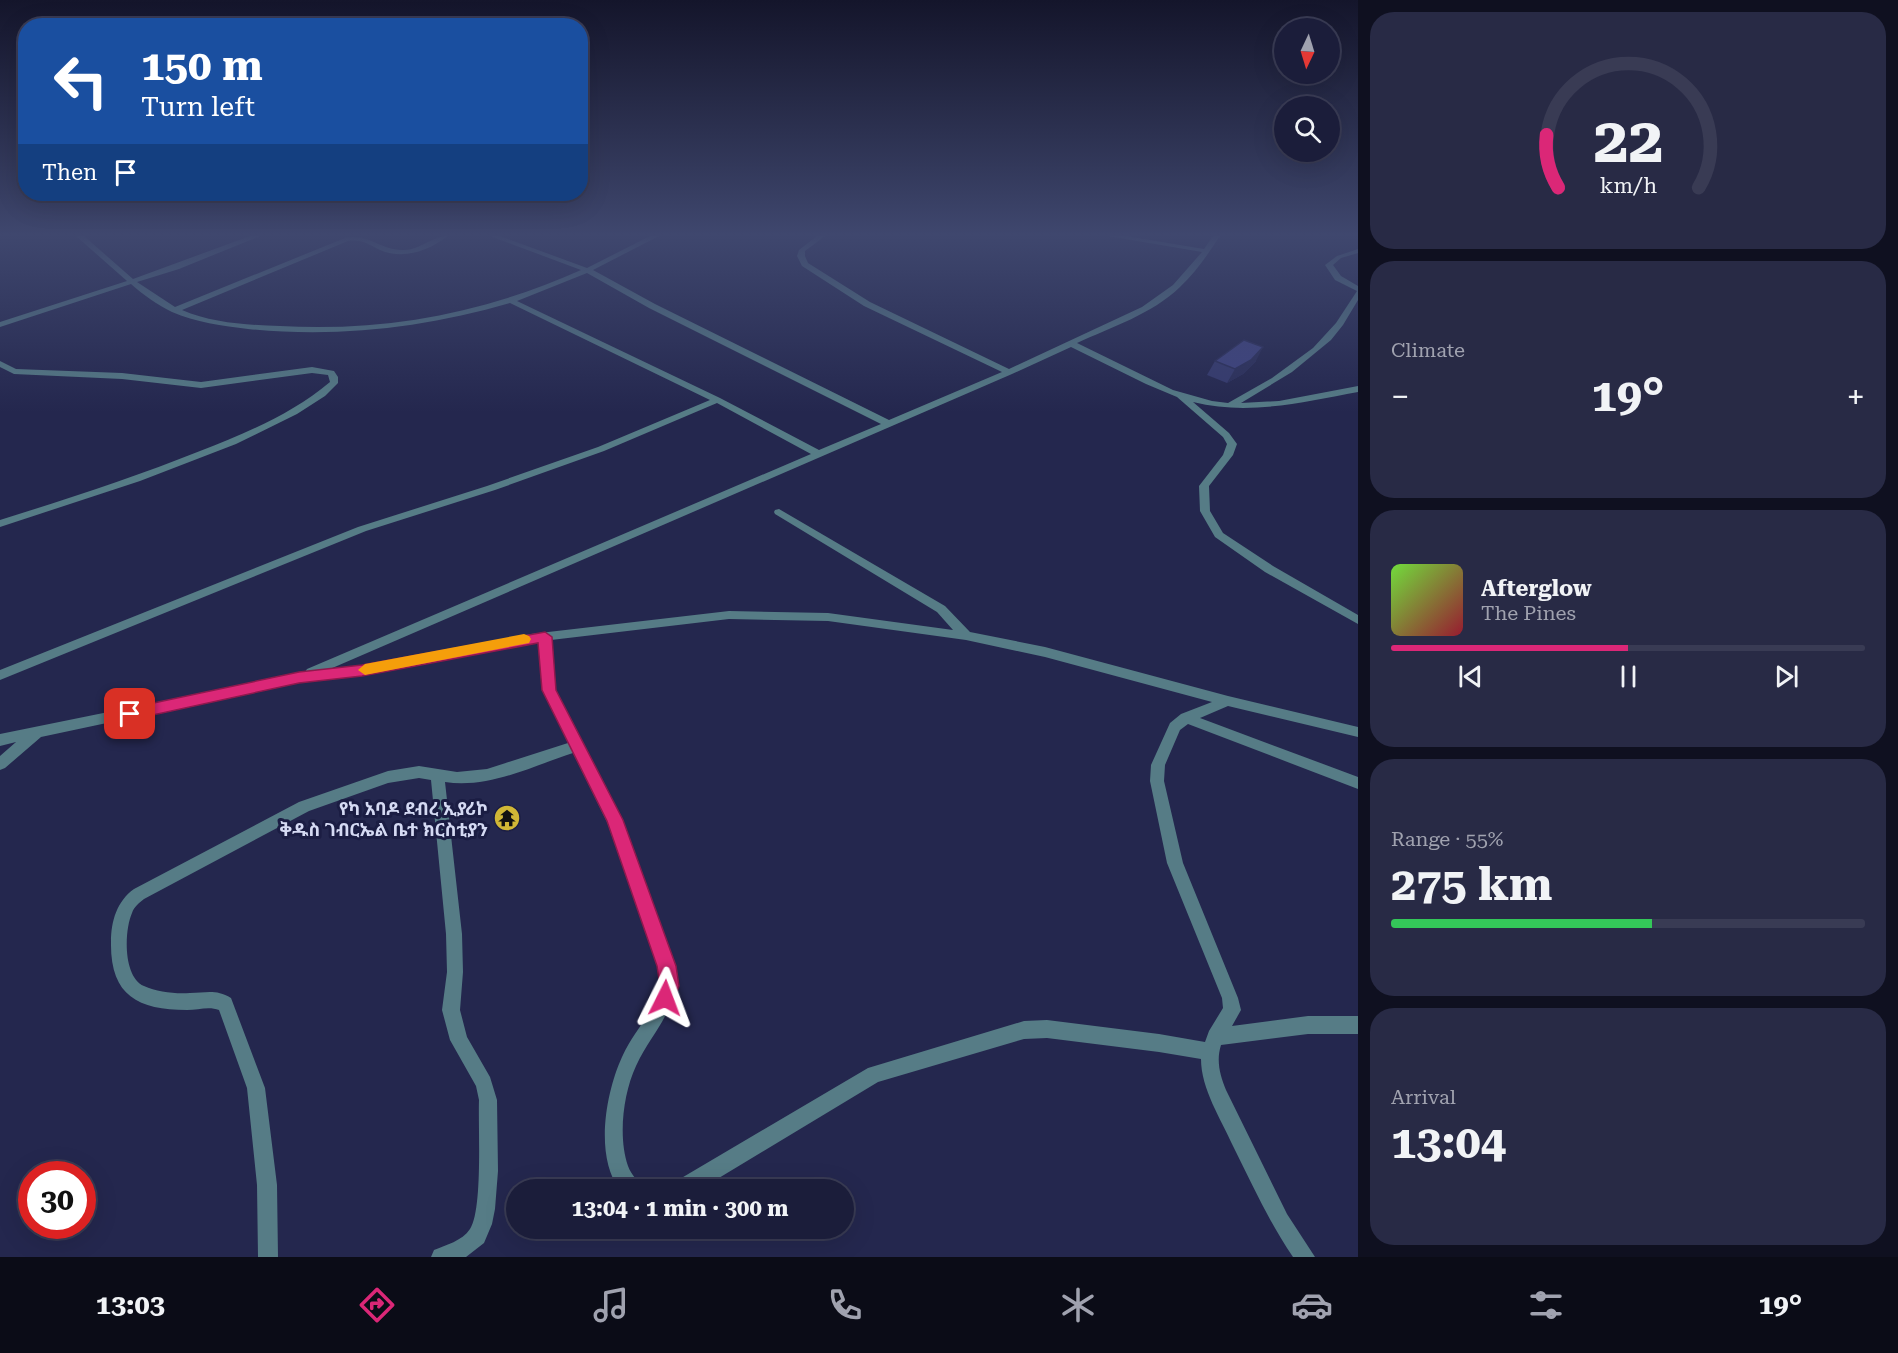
<!DOCTYPE html>
<meta charset="utf-8">
<style>
body{margin:0;font-family:"Roboto Serif","Noto Sans Ethiopic",serif;background:#282a45;color:#f1f3f6;height:100vh;display:flex;flex-direction:column;font-size:22px;white-space:nowrap}
*{box-sizing:border-box;margin:0}
p{font-size:20px;color:#a0a2af}
.icon{flex:none;width:33px;height:33px;fill:none;stroke:currentColor;stroke-width:2;stroke-linecap:round;stroke-linejoin:round}
.map{position:relative;flex:1;overflow:hidden}
.details{display:flex;flex-direction:column;gap:12px;padding:12px;background:#0f1020;width:540px}
.details>*{flex:none}
.guide{position:absolute;left:18px;top:18px;width:570px;height:183px;border-radius:24px;box-shadow:0 6px 24px #0002,0 0 0 2px #393b54;background:#1a4fa0;color:#fff;overflow:hidden}
.needle{width:39px;rotate:184deg}
.fabs{position:absolute;left:1274px;top:18px;display:grid;gap:12px}
.fabs a{display:grid;place-items:center;width:66px;height:66px;border-radius:50%;background:#1b1d3a;box-shadow:0 6px 24px #0002,0 0 0 2px #393b54;font-size:30px}
.speed{position:absolute;left:18px;top:1161px;display:flex;gap:12px;font-size:30px;font-weight:700;text-align:center}
.speed>*{display:grid;place-content:center;width:78px;height:78px;border-radius:50%;background:#1b1d3a;box-shadow:0 6px 24px #0002,0 0 0 2px #393b54;line-height:1}
.speed .limit{border:9px solid #d22;background:#fff;color:#111}
.pin{position:absolute;display:grid;place-items:center;width:51px;height:51px;color:#fff;margin:-26px;border-radius:12px;box-shadow:0 3px 9px #0006}
.me{position:absolute;width:66px;margin:-33px;rotate:3deg;stroke-linejoin:round;filter:drop-shadow(0 0 4px #0008)}
.turn{display:flex;align-items:center;gap:21px;height:126px;padding:0 24px;font-size:27px}
.turn .icon{width:78px;height:78px;stroke-width:2.5}
.turn b{display:block;font-size:42px;line-height:51px}
.then{display:flex;align-items:center;height:57px;padding:0 24px;background:#0003;gap:12px;font-size:22px}
.big{font-size:45px;font-weight:700;line-height:1.1}
.details .tile{flex:1;display:flex;flex-direction:column;justify-content:center;gap:9px;min-width:0;padding:0 21px;border-radius:24px;background:#282a45}
.details .dial{align-items:center;gap:0}
.dial svg{height:156px;overflow:visible;fill:none;stroke:#393b54;stroke-width:7;stroke-linecap:round;text-anchor:middle}
.dial text{fill:#f1f3f6;stroke:none}
.song{display:flex;align-items:center;gap:18px}
.cover{width:72px;height:72px;border-radius:9px;background:linear-gradient(135deg,hsl(100 70% 55%),hsl(350 70% 35%))}
.played{height:6px;border-radius:3px;background:linear-gradient(90deg,#db2777 50%,#393b54 50%)}
.keys{display:flex;justify-content:space-around;direction:ltr}
.heat{display:flex;justify-content:space-between;align-items:center;font-size:33px;direction:ltr}
.charge{height:9px;border-radius:4px;background:linear-gradient(90deg,#34c759 55%,#393b54 0)}
.trip{position:absolute;left:506px;top:1179px;width:348px;height:60px;border-radius:30px;background:#1b1d3a;box-shadow:0 6px 24px #0002,0 0 0 2px #393b54;font-weight:700;line-height:60px;text-align:center}
.tab-bar{display:flex;height:96px;justify-content:space-around;align-items:center;background:#0b0c17;color:#a0a2af}
.tab-bar .icon{width:42px;height:42px}
.tab-bar .current{color:#db2777}
.tab-bar b{font-size:27px;color:#f1f3f6}
main{display:flex;flex:1;min-height:0}
.map>svg:first-child{display:block}
</style>
<main>
<div class="map">
<svg width="1358" height="1257" viewBox="0 0 1358 1257">
<rect width="100%" height="100%" fill="#24274e"/>
<g fill="none" stroke-linecap="round" stroke-linejoin="round">
<!-- street -->
<g fill="#567c86" fill-rule="evenodd">
<path d="M 76,236 L 84,236 L 133,279 L 250,236 L 260,236 L 179,269 L 137,282 L 175,307 L 345,238 C 369,233 381,251 404,250 C 420,250 432,236 448,236 C 428,251 404,260 380,250 C 369,245 362,239 348,241 L 182,310 C 212,323 247,325 280,326 C 385,332 485,313 581,270 L 490,236 L 500,236 L 587,268 L 650,236 L 659,236 L 593,270 L 655,304 L 889,420 L 1002,372 L 864,306 L 802,266 L 797,256 L 799,250 L 817,236 L 825,236 L 805,251 L 805,256 L 808,263 L 870,302 L 1009,369 L 1142,307 L 1173,285 L 1202,252 L 1108,236 L 1126,236 L 1204,249 L 1213,236 L 1220,236 C 1208,254 1196,272 1180,287 C 1152,314 1112,327 1077,343 L 1173,390 L 1212,401 L 1228,403 L 1272,378 L 1313,348 L 1336,323 L 1357,291 L 1335,280 L 1325,265 L 1337,256 L 1358,249 L 1358,253 L 1341,258 L 1333,265 L 1341,276 L 1358,286 L 1358,300 L 1343,325 L 1331,340 L 1292,372 L 1241,403 L 1279,401 L 1358,386 L 1358,392 C 1303,402 1249,416 1193,402 L 1229,433 L 1237,444 L 1233,455 L 1209,486 L 1210,511 L 1223,533 L 1273,566 L 1358,615 L 1358,624 L 1265,572 L 1215,537 L 1200,511 L 1199,486 L 1223,455 L 1227,444 L 1223,437 L 1177,397 L 1146,384 L 1071,347 L 1012,374 L 330,669 L 362,666 L 531,634 L 729,611 L 828,613 L 953,630 L 937,612 L 775,514 L 774,512 L 775,510 L 779,509 L 945,606 L 970,632 L 1045,647 L 1228,696 L 1358,727 L 1358,737 L 1228,706 L 1200,718 L 1358,777 L 1358,789 L 1188,724 L 1180,730 L 1165,765 L 1164,781 L 1183,863 L 1238,998 L 1241,1010 L 1232,1026 L 1308,1016 L 1358,1016 L 1358,1034 L 1308,1034 L 1221,1045 C 1216,1061 1220,1075 1226,1090 L 1287,1214 L 1315,1257 L 1293,1257 C 1269,1222 1252,1184 1233,1146 C 1221,1119 1201,1089 1201,1059 L 1159,1052 L 1047,1038 L 1024,1039 L 878,1082 L 699,1190 L 670,1190 L 673,1183 L 868,1068 L 1024,1021 L 1047,1020 L 1159,1034 L 1205,1042 L 1209,1031 L 1223,1008 L 1222,998 L 1167,863 L 1150,781 L 1151,765 L 1170,723 L 1181,714 L 1212,702 L 1045,657 L 966,640 L 828,621 L 729,619 L 551,640 L 555,690 L 621,821 L 674,965 C 678,1014 655,1026 636,1066 C 623,1094 618,1137 628,1166 C 631,1175 639,1181 643,1190 L 620,1190 C 594,1156 606,1092 622,1057 C 640,1018 661,1014 658,965 L 607,822 L 573,753 C 533,766 488,789 445,782 L 462,934 L 463,972 L 460,1010 L 467,1037 L 490,1077 L 497,1100 L 498,1171 L 495,1209 L 492,1224 L 484,1243 L 466,1257 L 431,1257 L 434,1250 C 446,1245 462,1241 470,1229 C 483,1209 478,1127 479,1100 L 476,1086 L 450,1040 L 442,1010 L 447,972 L 446,934 L 431,780 L 419,778 L 388,783 L 309,811 L 144,899 C 139,903 134,907 132,913 C 124,931 123,977 144,986 C 157,992 175,994 190,993 C 206,993 216,989 231,998 L 265,1088 L 277,1185 L 278,1257 L 258,1257 L 257,1185 L 247,1088 L 219,1010 C 209,1006 198,1010 187,1010 C 137,1010 110,995 111,942 C 111,921 117,901 134,889 L 299,802 L 388,771 L 419,766 L 457,772 L 487,769 L 568,743 L 543,690 L 539,642 L 362,676 L 299,682 L 41,737 L 5,768 L 0,770 L 0,756 L 16,742 L 0,746 L 0,734 L 305,672 L 307,669 L 811,454 L 717,403 L 604,451 L 495,490 L 366,531 L 0,680 L 0,670 L 358,527 L 487,486 L 598,447 L 710,400 L 510,303 C 424,328 337,338 248,329 C 223,326 195,322 172,312 C 158,305 143,295 131,284 L 0,327 L 0,322 L 127,281 ZM 587,273 L 649,308 L 881,424 L 819,450 L 720,398 L 517,301 Z"/>
<path d="M 0,361 L 16,369 L 122,373 L 201,382 L 312,367 L 334,371 L 338,377 L 338,383 L 325,396 L 297,414 L 236,444 L 140,481 L 0,527 L 0,520 C 67,499 135,477 200,451 C 246,433 292,414 330,382 L 328,375 L 312,373 L 201,388 L 122,379 L 14,374 L 0,367 Z"/>
</g>
</g>
<!-- wall -->
<polygon fill="#353a6e" points="1215,361 1256,361 1243,374 1227,383 1207,375"/>
<!-- shaded-wall -->
<polygon fill="#2b2f5a" points="1263,347 1256,361 1243,374 1227,383 1235,369"/>
<!-- building -->
<polygon fill="#3e4380" stroke="#2b2f5a" stroke-width="1.5" points="1244,340 1263,347 1251,360 1235,369 1215,361"/>
<!-- sky -->
<linearGradient id="sky" x2="0" y2="1"><stop stop-color="#14152b"/><stop offset="0.57" stop-color="#3f476e"/><stop offset="1" stop-color="#3f476e" stop-opacity="0"/></linearGradient>
<rect width="1358" height="412" fill="url(#sky)"/>
<!-- route -->
<polygon fill="#db2777" stroke="#8e194d" stroke-width="1.5" points="545,632 552,637 556,690 623,820 676,966 679,986 672,1005 665,1008 658,1005 655,998 660,986 657,966 607,821 542,690 538,643 362,676 299,683 130,720 125,718 123,714 125,709 130,708 299,672 362,665"/>
<!-- slow -->
<polygon fill="#f59e0b" points="524,634 529,636 531,639 529,643 365,675 358,670 365,664"/>
<!-- icons -->
<defs>
<symbol id="temple-disc" viewBox="-11 -11 22 22"><circle r="9.5" fill="#d1b736" stroke="#1b1d43"/><path d="M0-6L5-2H3V0L6.5 2.5H4V6H1.5V3h-3V6H-4V2.5H-6.5L-3 0V-2H-5Z" fill="#111"/></symbol>
</defs>
<g fill-rule="evenodd">
<use href="#temple-disc" x="492" y="803" width="30" height="30"/>
</g>
<g text-anchor="middle" dominant-baseline="central" stroke-width="6" stroke-linejoin="round" paint-order="stroke">
<!-- near-poi labels -->
<g font-size="18" font-weight="bold" fill="#d5daf3" stroke="#1b1d43" text-anchor="end">
<text x="488" y="808">የካ አባዶ ደብረ ኢያሪኮ<tspan x="488" dy="21">ቅዱስ ገብርኤል ቤተ ክርስቲያን</tspan></text>
</g>
</g>
</svg>
<div class="fabs">
<a><svg class="needle" viewBox="-14 -14 28 28"><path d="M0-13l5 13h-10z" fill="#e53935"/><path d="M0 13l5-13h-10z" fill="#a0a2af"/></svg></a>
<a><svg class="icon" aria-label="search" viewBox="0 0 24 24"><circle cx="10" cy="10" r="6"/><path d="M15 15l6 6"/></svg></a>
</div>
<div class="speed"><div class="limit">30</div></div>
<div class="pin" style="left:130px;top:714px;background:#d93025"><svg class="icon" aria-label="arrive" viewBox="0 0 24 24"><path d="M6 21V4h12l-3 4 3 4H6"/></svg></div>
<svg class="me" style="left:665px;top:998px" viewBox="-20 -20 40 40"><path d="M0-17L14 15 0 8-14 15z" fill="#db2777" stroke="#fff" stroke-width="4"/></svg>
<div class="trip">13:04 · 1 min · 300 m</div>
<div class="guide">
<div class="turn"><svg class="icon" aria-label="left" viewBox="0 0 24 24"><path d="M17 20v-9H6M10 6l-5 5 5 5"/></svg><div><b>150 m</b>Turn left</div></div>
<div class="then">Then<svg class="icon" aria-label="arrive" viewBox="0 0 24 24"><path d="M6 21V4h12l-3 4 3 4H6"/></svg></div>
</div>
</div>
<section class="details">
<div class="tile dial"><svg viewBox="0 0 100 80">
<path d="M14 69A42 42 0 1 1 86 69"/>
<path d="M14 69A42 42 0 0 1 8 42" stroke="#db2777"/>
<text x="50" y="56" font-size="32" font-weight="700">22</text>
<text x="50" y="72" font-size="11">km/h</text>
</svg></div>
<div class="tile"><p>Climate</p>
<div class="heat"><a>−</a><b class="big">19°</b><a>+</a></div>
</div>
<div class="tile">
<div class="song"><i class="cover"></i><div><b>Afterglow</b><p>The Pines</p></div></div>
<div class="played"></div>
<div class="keys"><svg class="icon" aria-label="previous" viewBox="0 0 24 24"><path d="M18 5L8 12l10 7zM5 5v14"/></svg><svg class="icon" aria-label="pause" viewBox="0 0 24 24"><path d="M8 5v14M16 5v14"/></svg><svg class="icon" aria-label="next" viewBox="0 0 24 24"><path d="M6 5l10 7-10 7zM19 5v14"/></svg></div>
</div>
<div class="tile"><p>Range · 55%</p><b class="big">275 km</b><div class="charge"></div></div>
<div class="tile"><p>Arrival</p><b class="big">13:04</b></div>
</section>
</main>
<nav class="tab-bar">
<b>13:03</b>
<svg class="icon current" aria-label="directions" viewBox="0 0 24 24"><path d="M12 3l9 9-9 9-9-9zM9 14v-3h6M13 9l2 2-2 2"/></svg>
<svg class="icon" aria-label="music" viewBox="0 0 24 24"><path d="M9 18V5l10-2v13"/><circle cx="6" cy="18" r="3"/><circle cx="16" cy="16" r="3"/></svg>
<svg class="icon" aria-label="phone" viewBox="0 0 24 24"><path d="M5 4h4l2 5-3 2q2 4 5 5l2-3 5 2v4C11 20 4 13 5 4z"/></svg>
<svg class="icon" aria-label="climate" viewBox="0 0 24 24"><path d="M12 3v18M4 7l16 10M4 17L20 7"/></svg>
<svg class="icon" aria-label="car" viewBox="0 0 24 24"><path d="M5 17H2v-5l4-1 3-4h7l3 4 3 1v5h-3M9 17h6M6 11h13"/><circle cx="7" cy="17" r="2"/><circle cx="17" cy="17" r="2"/></svg>
<svg class="icon" aria-label="filters" viewBox="0 0 24 24"><path d="M4 7h16M4 17h16"/><circle cx="9" cy="7" r="2"/><circle cx="15" cy="17" r="2"/></svg>
<b>19°</b>
</nav>
